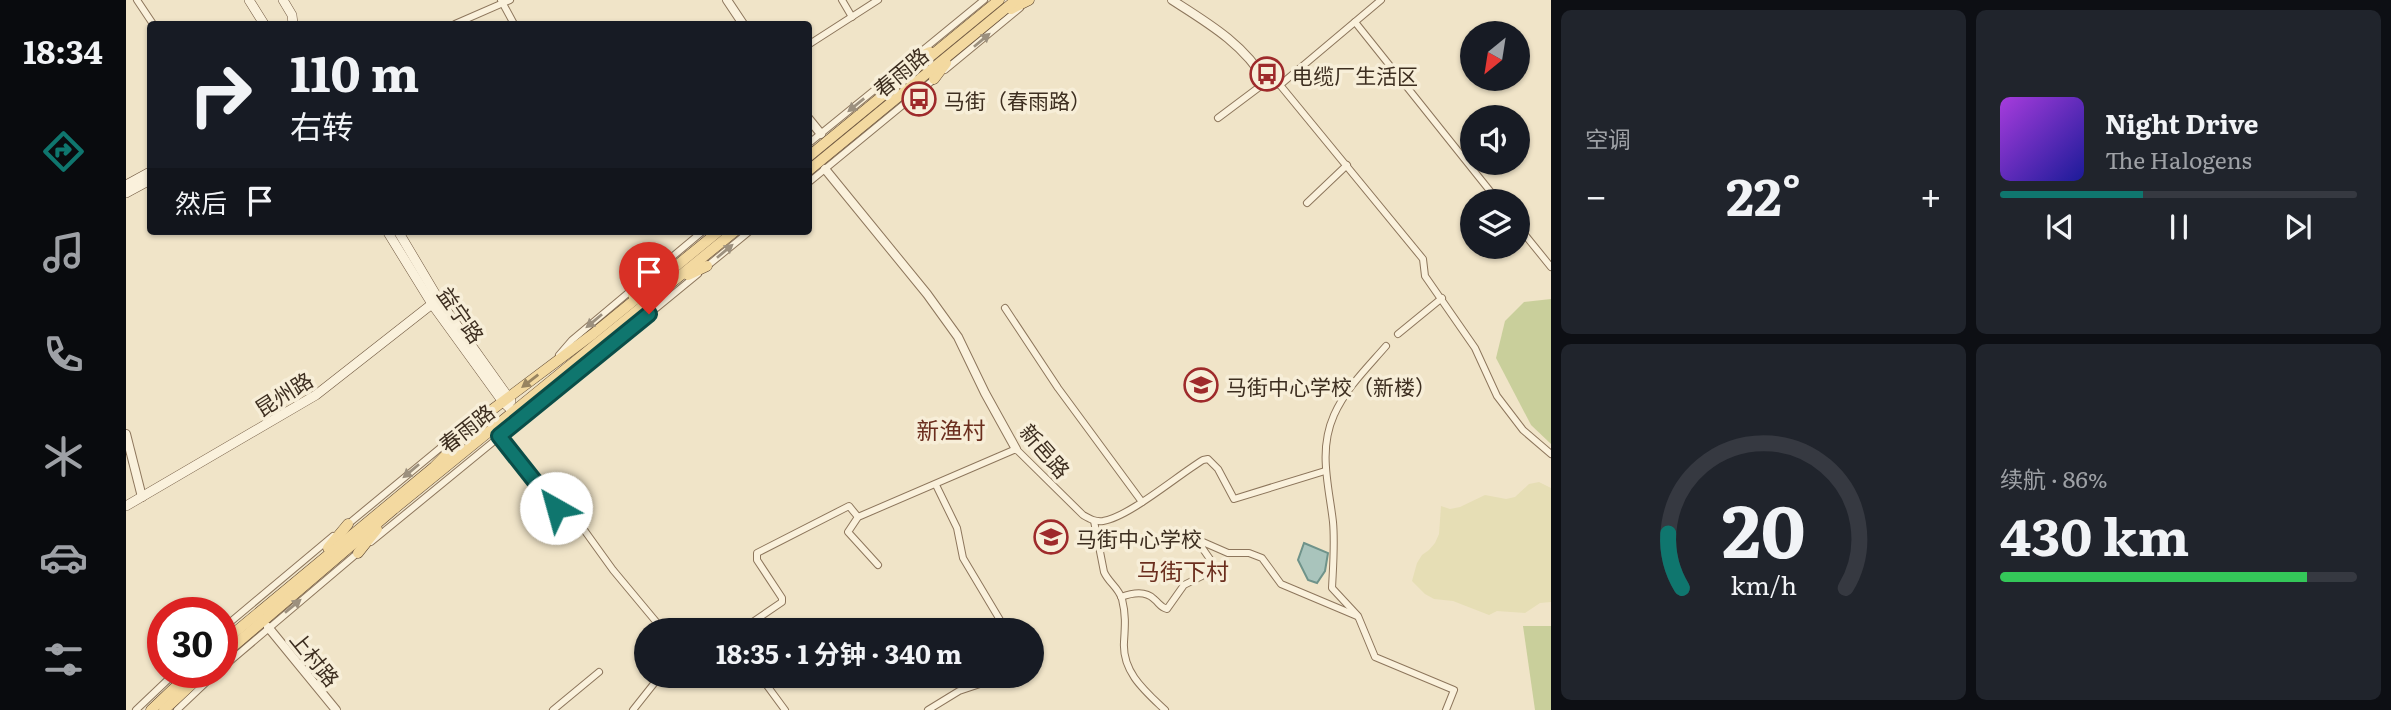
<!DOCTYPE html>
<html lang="zh">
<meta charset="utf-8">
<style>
body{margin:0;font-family:Literata,"Noto Sans SC",serif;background:#20242c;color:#f1f3f6;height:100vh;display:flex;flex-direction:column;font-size:26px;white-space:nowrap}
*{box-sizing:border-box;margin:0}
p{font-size:23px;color:#9ea1a6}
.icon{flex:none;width:38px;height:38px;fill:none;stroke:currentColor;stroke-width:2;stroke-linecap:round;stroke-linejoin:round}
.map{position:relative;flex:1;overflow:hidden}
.drawer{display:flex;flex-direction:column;gap:10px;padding:10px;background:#0d0f14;width:840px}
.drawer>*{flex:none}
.hud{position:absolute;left:21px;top:21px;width:665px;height:214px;border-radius:7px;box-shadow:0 2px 5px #0004;background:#171b24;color:#f1f3f6;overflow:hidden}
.needle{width:46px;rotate:210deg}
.controls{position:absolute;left:1334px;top:21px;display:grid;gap:14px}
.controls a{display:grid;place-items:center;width:70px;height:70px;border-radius:50%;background:#171b24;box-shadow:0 2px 5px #0004;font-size:35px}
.speed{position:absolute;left:21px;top:597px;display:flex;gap:14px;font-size:35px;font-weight:700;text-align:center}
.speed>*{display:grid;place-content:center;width:91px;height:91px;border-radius:50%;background:#171b24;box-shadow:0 2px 5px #0004;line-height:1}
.speed .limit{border:10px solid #d22;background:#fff;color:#111}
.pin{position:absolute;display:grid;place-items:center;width:60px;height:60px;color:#fff;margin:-72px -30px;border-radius:50% 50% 50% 0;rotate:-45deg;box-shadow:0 0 7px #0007}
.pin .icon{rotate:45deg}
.me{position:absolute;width:77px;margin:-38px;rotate:322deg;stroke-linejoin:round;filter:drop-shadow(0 0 5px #0008)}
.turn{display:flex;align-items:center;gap:24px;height:147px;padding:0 28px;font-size:32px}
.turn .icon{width:91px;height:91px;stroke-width:2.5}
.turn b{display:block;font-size:49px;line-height:60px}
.then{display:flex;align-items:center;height:66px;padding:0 28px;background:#0003;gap:14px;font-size:26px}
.big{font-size:52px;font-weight:700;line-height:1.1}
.drawer .card{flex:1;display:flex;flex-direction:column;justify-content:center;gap:10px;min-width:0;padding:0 24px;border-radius:10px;background:#20242c}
.drawer .dial{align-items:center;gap:0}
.dial svg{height:182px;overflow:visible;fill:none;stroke:#363941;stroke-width:7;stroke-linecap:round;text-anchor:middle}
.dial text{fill:#f1f3f6;stroke:none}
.song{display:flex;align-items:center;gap:21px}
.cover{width:84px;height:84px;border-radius:10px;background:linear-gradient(135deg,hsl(280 70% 55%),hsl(240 70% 35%))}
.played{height:7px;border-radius:4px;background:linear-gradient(90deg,#0f766e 40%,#363941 40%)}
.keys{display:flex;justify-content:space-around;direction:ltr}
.heat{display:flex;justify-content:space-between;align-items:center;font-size:38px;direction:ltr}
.charge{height:10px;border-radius:5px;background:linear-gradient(90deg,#34c759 86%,#363941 0)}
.drawer .tiles{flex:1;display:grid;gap:10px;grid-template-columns:repeat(2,1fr)}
.trip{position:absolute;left:508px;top:618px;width:410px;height:70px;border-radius:35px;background:#171b24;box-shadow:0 2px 5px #0004;font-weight:700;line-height:70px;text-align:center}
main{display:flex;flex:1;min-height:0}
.menu{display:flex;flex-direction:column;width:126px;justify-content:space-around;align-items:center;background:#090b0e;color:#9ea1a6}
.menu .icon{width:49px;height:49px}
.menu .active{color:#0f766e}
.menu b{font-size:32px;color:#f1f3f6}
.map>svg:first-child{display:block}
</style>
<main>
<nav class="menu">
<b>18:34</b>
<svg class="icon active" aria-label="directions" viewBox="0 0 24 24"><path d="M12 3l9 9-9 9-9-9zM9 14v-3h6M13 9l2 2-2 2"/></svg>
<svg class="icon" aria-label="music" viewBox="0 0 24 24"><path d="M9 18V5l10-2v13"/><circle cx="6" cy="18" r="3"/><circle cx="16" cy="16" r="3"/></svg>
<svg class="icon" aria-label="phone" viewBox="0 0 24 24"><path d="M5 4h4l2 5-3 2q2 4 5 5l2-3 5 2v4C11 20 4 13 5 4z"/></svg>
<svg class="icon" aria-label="climate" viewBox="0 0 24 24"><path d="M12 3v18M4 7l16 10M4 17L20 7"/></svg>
<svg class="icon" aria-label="car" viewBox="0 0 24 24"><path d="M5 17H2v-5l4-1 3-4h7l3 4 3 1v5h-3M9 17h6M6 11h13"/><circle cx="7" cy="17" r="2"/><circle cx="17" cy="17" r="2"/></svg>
<svg class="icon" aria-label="filters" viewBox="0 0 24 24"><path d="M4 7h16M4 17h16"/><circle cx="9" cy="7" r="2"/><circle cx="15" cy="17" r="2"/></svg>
</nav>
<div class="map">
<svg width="1425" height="710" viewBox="0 0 1425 710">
<rect width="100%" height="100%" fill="#f0e4c8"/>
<!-- farmland -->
<polygon fill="#e6deb5" points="1413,482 1425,488 1425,602 1414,603 1399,613 1371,611 1363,615 1327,601 1308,599 1299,594 1286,581 1291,563 1296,555 1303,550 1309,543 1313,534 1315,506 1324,509 1334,507 1359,495 1380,499 1389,497 1403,484"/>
<!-- green -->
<g fill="#c9cf9b">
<polygon points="1425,299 1425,444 1405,425 1370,358 1379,321 1398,302"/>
<polygon points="1397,626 1425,626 1425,710 1409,710"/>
</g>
<!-- water -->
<polygon fill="#a9c4bc" stroke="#6f938a" stroke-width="2" points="1178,543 1202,553 1199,571 1191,583 1182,580 1172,560"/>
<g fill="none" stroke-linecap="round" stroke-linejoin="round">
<defs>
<g id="minor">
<polyline points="11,0 27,24"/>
<polyline points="375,0 388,24"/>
<polyline points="716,0 726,17"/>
<polyline points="1229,22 1372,201"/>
<polyline points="329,24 384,0"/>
<polyline points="682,45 752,0"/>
<polyline points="792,54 858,0"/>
<polyline points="819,70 894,8"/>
<polyline points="1154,85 1255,0"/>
<polyline points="1092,118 1140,82 1154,85 1297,259 1299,276 1349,348 1371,396 1397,430 1425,454"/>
<polyline points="682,144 784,61"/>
<polyline points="682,183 811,77"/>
<polyline points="1181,203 1221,165"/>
<polyline points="1391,225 1425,267"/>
<polyline points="580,267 624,231"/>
<polyline points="522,277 577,231"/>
<polyline points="879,308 932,388 1016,502"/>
<polyline points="1272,334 1316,298"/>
<path d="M 1260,346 C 1241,368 1220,388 1208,415 C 1192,451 1203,486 1207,522 C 1209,544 1207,567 1206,588 L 1232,616 L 1249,657 L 1328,690 L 1320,710"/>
<polyline points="433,355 446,340 508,288"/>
<polyline points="373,436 430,508 438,502 487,570 537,630"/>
<polyline points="810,485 831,528 837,558 880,630"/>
<path d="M 968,521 L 978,572 C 983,583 992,587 996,599 C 1000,615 999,626 998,642 C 996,672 1019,691 1039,710"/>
<polyline points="221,525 319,444 340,428"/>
<polyline points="245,542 572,274"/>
<path d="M 752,565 L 722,532 L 732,517 L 890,449 L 957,515 C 964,519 969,522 977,521 C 1003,517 1052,475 1077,460 L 1082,459 L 1092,469 L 1108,499 L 1199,471"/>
<path d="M 995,597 C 1006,593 1019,590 1028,599 C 1034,604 1034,607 1041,609 L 1058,585 L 1076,576 L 1075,568 L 1086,562 L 1070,539 L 1102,553 L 1123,553 L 1136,558 L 1155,584 L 1231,616"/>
<polyline points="96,629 207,536"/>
<polyline points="615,630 656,602 656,598 631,560 631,553 723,506 732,517"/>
<polyline points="96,668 234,551"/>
<polyline points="634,676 659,710"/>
<polyline points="10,710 50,672"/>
<polyline points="51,710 91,672"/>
<polyline points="427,710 473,672"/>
<polyline points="507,710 534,676"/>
<polyline points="802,710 833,691 854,684 866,676"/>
</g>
<g id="tertiary">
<polyline points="601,0 617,24"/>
<path d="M 1046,0 C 1082,23 1118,44 1140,82"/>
<polyline points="682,118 695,134"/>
<polyline points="699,169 801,294 832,337 859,393 890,449"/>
<polyline points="0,434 16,497"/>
<polyline points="142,627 210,710"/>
</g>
<g id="secondary">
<polyline points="123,0 138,24"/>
<polyline points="157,0 166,15 167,24"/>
<polyline points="0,185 24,172"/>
<polyline points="0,193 24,180"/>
<polyline points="261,231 306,304 377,402 395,419"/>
<polyline points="272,231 313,300 385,401"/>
<polyline points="0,506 190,395 306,304"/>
</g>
<g id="primary">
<polyline points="885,9 903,0"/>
<polyline points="782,63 804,52"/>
<polyline points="808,79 820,63"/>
<polyline points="682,157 873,0"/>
<polyline points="682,171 890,0"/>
<polyline points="562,275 581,266"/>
<polyline points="507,295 525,274"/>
<polyline points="202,548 222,524"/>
<polyline points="232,553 251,529"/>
<polyline points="96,643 308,467 359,415 467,334 593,231"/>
<polyline points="96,656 268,509 609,231"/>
<polyline points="25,710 65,672"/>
<polyline points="38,710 79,672"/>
</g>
</defs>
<!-- minor casing -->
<use href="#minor" stroke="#8d765c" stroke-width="8"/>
<!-- tertiary casing -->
<use href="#tertiary" stroke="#8d765c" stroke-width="10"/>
<!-- secondary casing -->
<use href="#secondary" stroke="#6f573f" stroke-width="10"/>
<!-- primary casing -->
<use href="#primary" stroke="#5b4430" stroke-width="11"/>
<!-- minor -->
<use href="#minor" stroke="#faf1dc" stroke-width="6"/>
<!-- tertiary -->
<use href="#tertiary" stroke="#faf1dc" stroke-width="8"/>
<!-- secondary -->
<use href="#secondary" stroke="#faf1dc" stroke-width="9"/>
<!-- primary -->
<use href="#primary" stroke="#f3d9a0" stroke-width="10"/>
</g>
<!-- one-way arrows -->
<defs><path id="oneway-solid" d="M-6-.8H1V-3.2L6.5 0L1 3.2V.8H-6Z" transform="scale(1.75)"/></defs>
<g fill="#9c907e">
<use href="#oneway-solid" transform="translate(856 40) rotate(-40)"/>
<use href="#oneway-solid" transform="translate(730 105) rotate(141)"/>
<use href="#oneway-solid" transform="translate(599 251) rotate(-40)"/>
<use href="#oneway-solid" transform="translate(468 321) rotate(140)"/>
<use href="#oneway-solid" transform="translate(285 471) rotate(140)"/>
<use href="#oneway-solid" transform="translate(167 606) rotate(-40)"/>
</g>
<use fill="#988460" href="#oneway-solid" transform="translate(404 381) rotate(142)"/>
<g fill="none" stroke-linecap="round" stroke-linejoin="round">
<defs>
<polyline id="route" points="430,508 373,436 523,314"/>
</defs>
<!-- route casing -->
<use href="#route" stroke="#0a4d48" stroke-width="18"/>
<!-- route -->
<use href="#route" stroke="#0f766e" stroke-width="12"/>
</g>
<!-- icons -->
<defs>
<symbol id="bus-ring" viewBox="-11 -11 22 22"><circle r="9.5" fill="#f7eed8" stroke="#9e2a2b" stroke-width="1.5"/><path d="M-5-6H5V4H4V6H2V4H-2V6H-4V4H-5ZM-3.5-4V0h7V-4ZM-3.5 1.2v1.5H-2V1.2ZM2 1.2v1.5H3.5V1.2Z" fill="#9e2a2b"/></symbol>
<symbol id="school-ring" viewBox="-11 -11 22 22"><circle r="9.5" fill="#f7eed8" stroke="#9e2a2b" stroke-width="1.5"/><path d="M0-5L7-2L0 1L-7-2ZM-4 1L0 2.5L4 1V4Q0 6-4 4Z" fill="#9e2a2b"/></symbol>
</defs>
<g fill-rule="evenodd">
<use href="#bus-ring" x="1122" y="55" width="38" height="38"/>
<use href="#bus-ring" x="774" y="80" width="38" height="38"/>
<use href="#school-ring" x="1056" y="366" width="38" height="38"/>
<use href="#school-ring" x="906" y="518" width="38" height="38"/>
</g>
<g text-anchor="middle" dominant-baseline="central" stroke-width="7" stroke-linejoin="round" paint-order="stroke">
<!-- street labels -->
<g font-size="21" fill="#3d2e20" stroke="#f7eed8">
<text transform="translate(774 71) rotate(-40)">春雨路</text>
<text transform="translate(336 314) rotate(55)">益宁路</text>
<text transform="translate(157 393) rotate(-32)">昆州路</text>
<text transform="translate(340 427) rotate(-38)">春雨路</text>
<text transform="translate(920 450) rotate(49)">新邑路</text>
<text transform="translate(190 658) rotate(51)">上村路</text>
</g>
<!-- poi labels -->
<g font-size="21" fill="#3d2e20" stroke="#f7eed8" text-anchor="start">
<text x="1166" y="74">电缆厂生活区</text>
<text x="818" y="99">马街（春雨路）</text>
<text x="1100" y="385">马街中心学校（新楼）</text>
<text x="950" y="537">马街中心学校</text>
</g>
<!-- neighbourhood labels -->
<g font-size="23" fill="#6b2e1e" stroke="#f7eed8">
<text x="825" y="429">新渔村</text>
<text x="1057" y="570">马街下村</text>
</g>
</g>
</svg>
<div class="controls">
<a><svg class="needle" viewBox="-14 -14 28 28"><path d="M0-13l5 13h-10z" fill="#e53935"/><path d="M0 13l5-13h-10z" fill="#9ea1a6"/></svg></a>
<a><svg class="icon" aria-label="sound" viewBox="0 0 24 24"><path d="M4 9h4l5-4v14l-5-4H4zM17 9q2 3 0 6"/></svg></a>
<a><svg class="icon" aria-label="layers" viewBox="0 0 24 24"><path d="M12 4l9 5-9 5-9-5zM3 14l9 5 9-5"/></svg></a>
</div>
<div class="speed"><div class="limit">30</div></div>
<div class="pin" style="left:523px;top:314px;background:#d93025"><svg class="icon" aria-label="arrive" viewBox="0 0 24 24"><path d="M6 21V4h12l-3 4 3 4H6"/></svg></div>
<svg class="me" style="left:430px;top:508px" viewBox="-20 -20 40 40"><circle r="19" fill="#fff"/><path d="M0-13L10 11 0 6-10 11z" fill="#0f766e"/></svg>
<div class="trip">18:35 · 1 分钟 · 340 m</div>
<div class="hud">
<div class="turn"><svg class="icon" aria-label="right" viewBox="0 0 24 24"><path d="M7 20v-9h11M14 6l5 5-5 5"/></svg><div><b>110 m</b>右转</div></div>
<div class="then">然后<svg class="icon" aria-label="arrive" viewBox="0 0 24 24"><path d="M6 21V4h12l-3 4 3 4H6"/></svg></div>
</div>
</div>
<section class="drawer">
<div class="tiles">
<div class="card"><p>空调</p>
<div class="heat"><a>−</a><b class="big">22°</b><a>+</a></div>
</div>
<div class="card">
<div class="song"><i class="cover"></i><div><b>Night Drive</b><p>The Halogens</p></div></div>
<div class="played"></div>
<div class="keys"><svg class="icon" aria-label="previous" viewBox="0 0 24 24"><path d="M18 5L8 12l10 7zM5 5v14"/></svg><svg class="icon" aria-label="pause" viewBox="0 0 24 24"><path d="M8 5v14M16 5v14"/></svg><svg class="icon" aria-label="next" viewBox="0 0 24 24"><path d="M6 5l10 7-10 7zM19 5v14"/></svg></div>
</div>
<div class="card dial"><svg viewBox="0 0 100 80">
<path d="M14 69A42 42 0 1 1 86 69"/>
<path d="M14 69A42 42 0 0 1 8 45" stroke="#0f766e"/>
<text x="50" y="56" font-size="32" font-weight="700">20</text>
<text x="50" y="72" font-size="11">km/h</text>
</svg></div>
<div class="card"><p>续航 · 86%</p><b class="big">430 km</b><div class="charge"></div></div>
</div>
</section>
</main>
